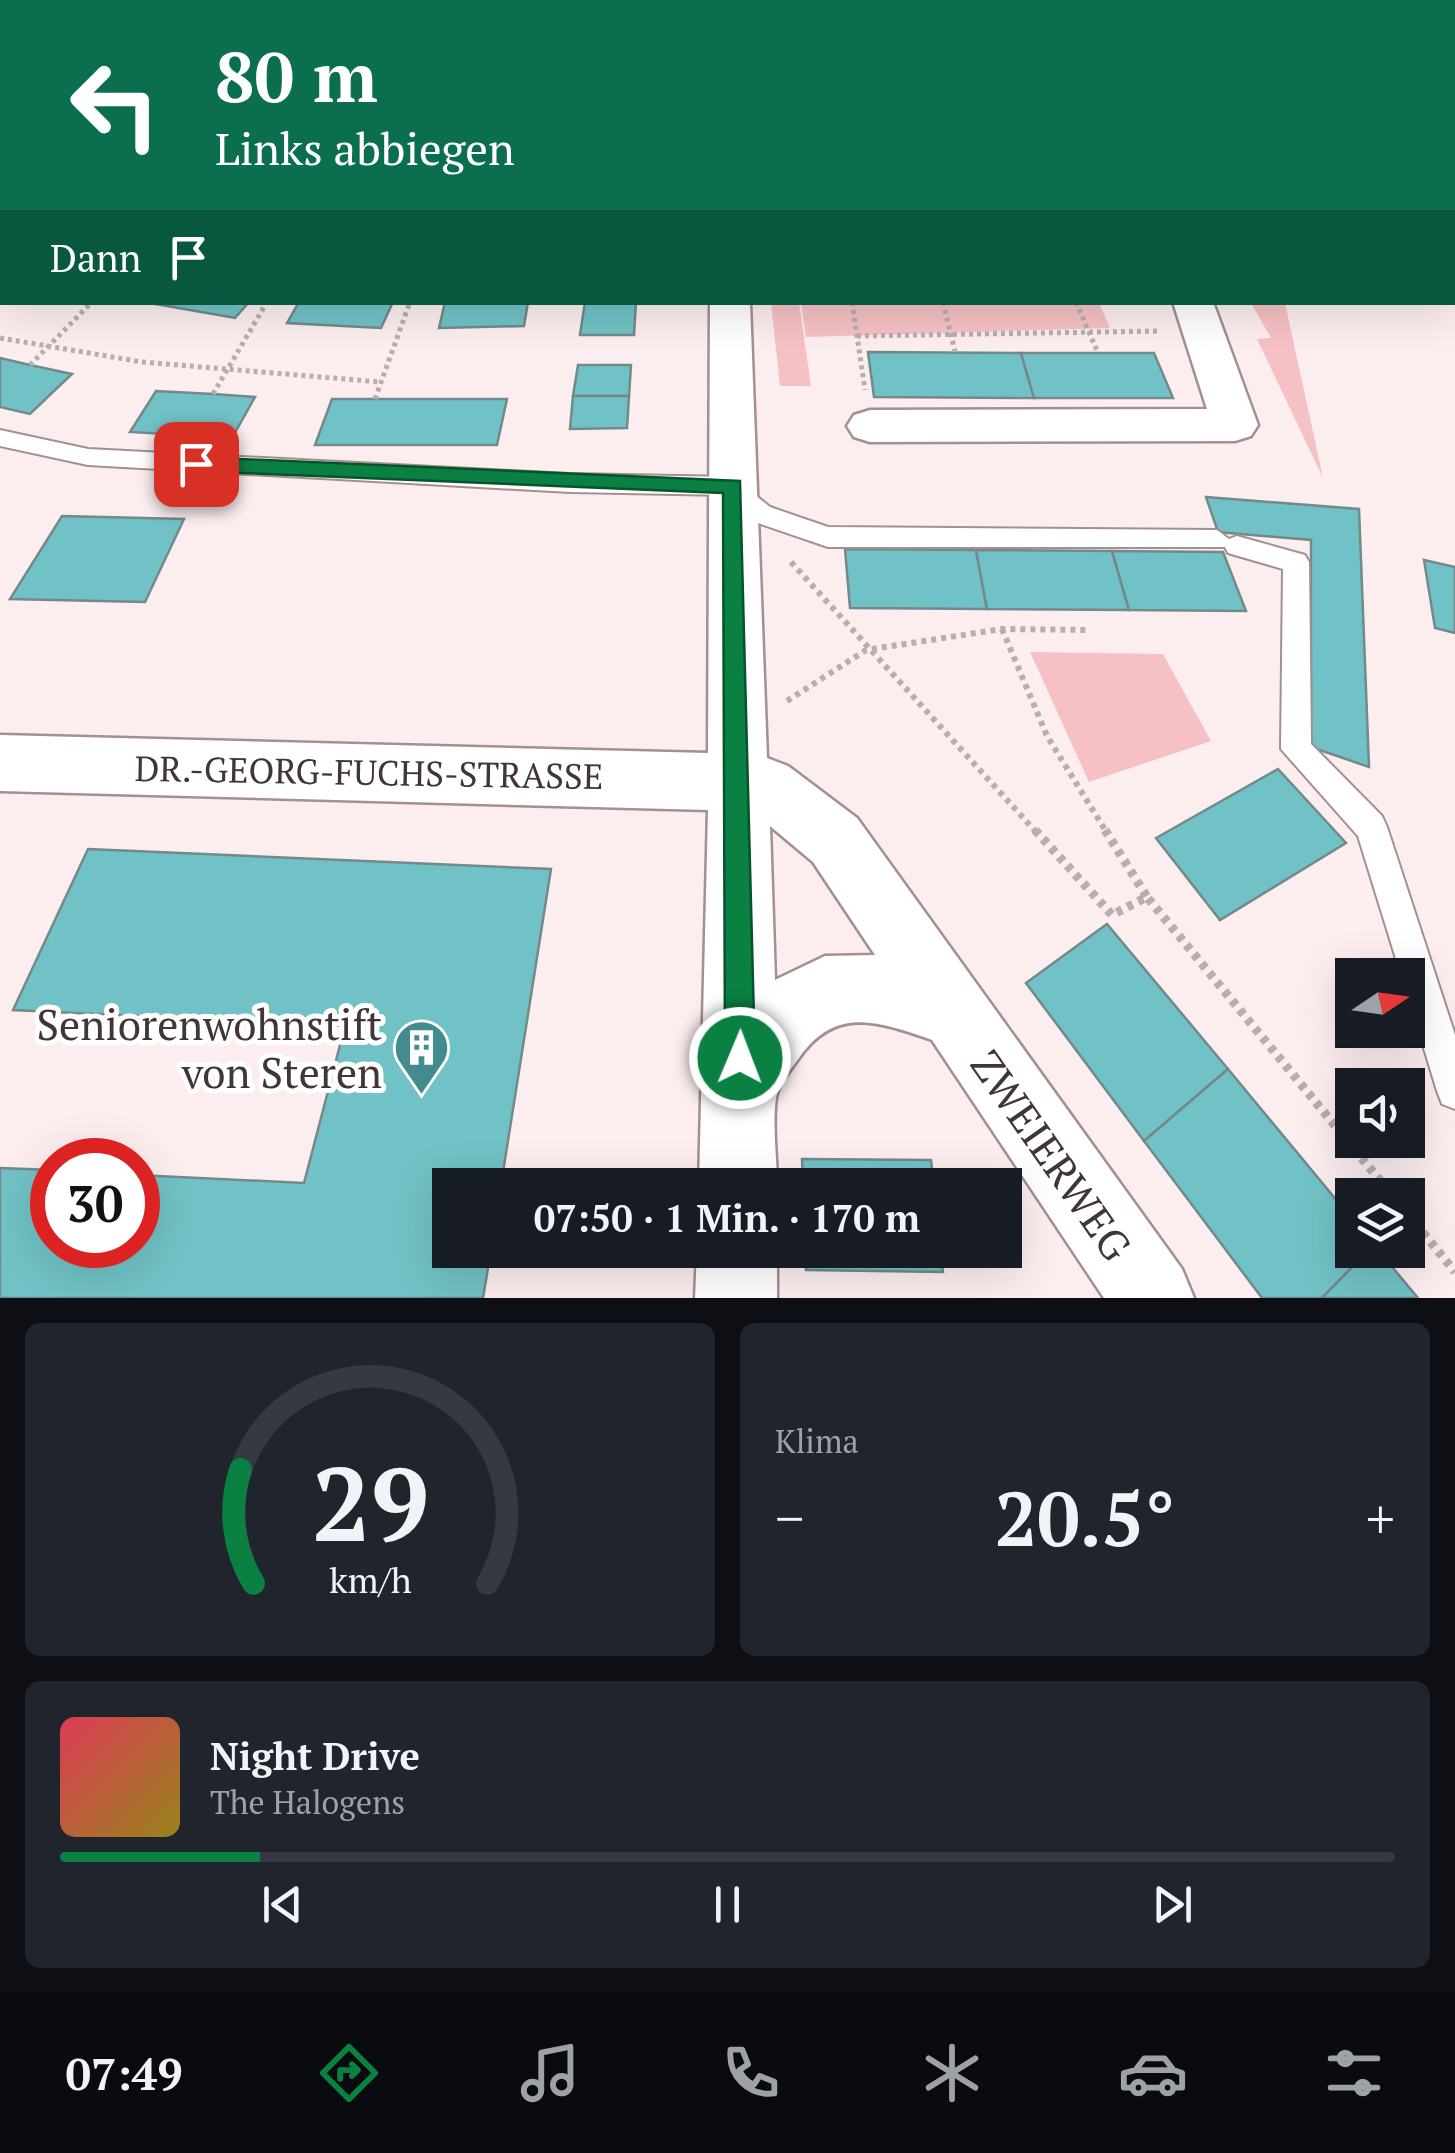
<!DOCTYPE html>
<html lang="de">
<meta charset="utf-8">
<style>
body{margin:0;font-family:"PT Serif",serif;background:#20242c;color:#f1f3f6;height:100vh;display:flex;flex-direction:column;font-size:38px;white-space:nowrap}
*{box-sizing:border-box;margin:0}
p{font-size:32px;color:#9ea1a6}
.icon{flex:none;width:55px;height:55px;fill:none;stroke:currentColor;stroke-width:2;stroke-linecap:round;stroke-linejoin:round}
.map{position:relative;height:1298px;overflow:hidden}
.drawer{display:flex;flex-direction:column;gap:25px;padding:25px;background:#0d0f14;flex:1}
.drawer>*{flex:none}
.banner{position:absolute;left:0px;top:0px;width:1455px;height:305px;box-shadow:0 10px 40px #0002;background:#0b6e4f;color:#fff;overflow:hidden}
.needle{width:65px;rotate:77deg}
.tools{position:absolute;left:1335px;top:958px;display:grid;gap:20px}
.tools a{display:grid;place-items:center;width:90px;height:90px;border-radius:0px;background:#171b24;box-shadow:0 10px 40px #0002;font-size:50px}
.speed{position:absolute;left:30px;top:1138px;display:flex;gap:20px;font-size:50px;font-weight:700;text-align:center}
.speed>*{display:grid;place-content:center;width:130px;height:130px;border-radius:50%;background:#171b24;box-shadow:0 10px 40px #0002;line-height:1}
.speed .limit{border:15px solid #d22;background:#fff;color:#111}
.pin{position:absolute;display:grid;place-items:center;width:85px;height:85px;color:#fff;margin:-42px;border-radius:20px;box-shadow:0 5px 15px #0006}
.me{position:absolute;width:110px;margin:-55px;rotate:1deg;stroke-linejoin:round;filter:drop-shadow(0 0 8px #0008)}
.turn{display:flex;align-items:center;gap:35px;height:210px;padding:0 50px;font-size:45px}
.turn .icon{width:130px;height:130px;stroke-width:2.5}
.turn b{display:block;font-size:70px;line-height:85px}
.then{display:flex;align-items:center;height:95px;padding:0 50px;background:#0003;gap:20px;font-size:38px}
.big{font-size:75px;font-weight:600;line-height:1.1}
.drawer .widget{flex:1;display:flex;flex-direction:column;justify-content:center;gap:15px;min-width:0;padding:0 35px;border-radius:15px;background:#20242c}
.drawer .dial{align-items:center;gap:0}
.dial svg{height:260px;overflow:visible;fill:none;stroke:#363941;stroke-width:7;stroke-linecap:round;text-anchor:middle}
.dial text{fill:#f1f3f6;stroke:none}
.song{display:flex;align-items:center;gap:30px}
.cover{width:120px;height:120px;border-radius:15px;background:linear-gradient(135deg,hsl(350 70% 55%),hsl(50 70% 35%))}
.played{height:10px;border-radius:5px;background:linear-gradient(90deg,#0b8043 15%,#363941 15%)}
.keys{display:flex;justify-content:space-around;direction:ltr}
.heat{display:flex;justify-content:space-between;align-items:center;font-size:55px;direction:ltr}
.drawer .tiles{flex:1;display:grid;gap:25px;grid-template-columns:1fr 1fr}
.widget:last-child{grid-column:span 2}
.trip{position:absolute;left:432px;top:1168px;width:590px;height:100px;border-radius:0px;background:#171b24;box-shadow:0 10px 40px #0002;font-weight:600;line-height:100px;text-align:center}
.menu{display:flex;height:160px;justify-content:space-around;align-items:center;background:#090b0e;color:#9ea1a6}
.menu .icon{width:70px;height:70px}
.menu .selected{color:#0b8043}
.menu b{font-size:45px;color:#f1f3f6}
.map>svg:first-child{display:block}
</style>
<div class="map">
<svg width="1455" height="1298" viewBox="0 0 1455 1298">
<rect width="100%" height="100%" fill="#fceeee"/>
<!-- green -->
<g fill="#f6c1c4">
<polygon points="771,303 799,303 811,386 780,386"/>
<polygon points="801,303 1099,303 1110,328 806,337"/>
<polygon points="1251,303 1285,303 1323,478 1257,339 1271,338"/>
<polygon points="1030,652 1163,654 1211,741 1089,782"/>
</g>
<!-- building -->
<g fill="#71c2c6" stroke="#73898a" stroke-width="2.5">
<polygon points="144,302 249,302 235,318"/>
<polygon points="299,302 393,302 381,328 287,323"/>
<polygon points="445,302 528,302 524,326 439,328"/>
<polygon points="585,302 636,302 634,335 580,335"/>
<polygon points="868,352 1021,353 1034,398 874,397"/>
<polygon points="1021,353 1154,353 1173,398 1034,398"/>
<polygon points="0,358 30,365 72,374 30,414 0,407"/>
<polygon points="578,365 631,365 629,396 573,396"/>
<polygon points="156,391 213,394 255,397 232,438 130,432"/>
<polygon points="573,396 629,396 627,428 570,429"/>
<polygon points="332,399 507,399 497,445 315,445"/>
<polygon points="1206,497 1359,509 1369,767 1311,747 1311,540 1218,532"/>
<polygon points="62,516 184,519 145,602 10,599"/>
<polygon points="845,549 976,550 987,609 850,608"/>
<polygon points="976,550 1112,551 1129,610 987,609"/>
<polygon points="1112,551 1223,552 1246,611 1129,610"/>
<polygon points="1424,560 1455,567 1455,633 1435,628"/>
<polygon points="1278,769 1346,843 1220,920 1156,838"/>
<polygon points="88,849 551,869 501,1185 450,1185 450,1250 491,1250 483,1298 0,1298 0,1168 52,1170 52,1245 138,1245 138,1175 304,1183 345,1026 13,1010"/>
<polygon points="1107,924 1228,1069 1144,1141 1026,983"/>
<polygon points="1228,1069 1352,1219 1352,1250 1369,1250 1322,1298 1262,1298 1144,1141"/>
<polygon points="802,1159 931,1160 934,1185 803,1185"/>
<polygon points="805,1250 940,1250 943,1272 806,1270"/>
<polygon points="1369,1250 1378,1250 1418,1298 1322,1298"/>
</g>
<g fill="none" stroke-linecap="round" stroke-linejoin="round">
<defs>
<polygon id="service" points="0,430 88,449 570,474 733,477 770,507 828,527 1217,530 1229,539 1237,536 1305,555 1309,562 1311,744 1382,816 1387,827 1455,1035 1455,1109 1442,1104 1437,1091 1408,996 1408,975 1401,975 1358,836 1281,749 1283,569 1228,553 1225,547 828,547 752,521 727,495 570,492 88,465 0,446"/>
<g id="minor">
<polygon points="339,0 377,0 379,2 341,2"/>
<rect x="691" y="0" width="28" height="2"/>
<rect x="754" y="0" width="28" height="2"/>
<polygon points="967,0 995,0 996,2 968,2"/>
<polygon points="0,190 2,191 2,213 0,212"/>
<path d="M 710,302 L 750,302 L 767,758 L 788,766 L 857,818 L 1182,1269 L 1194,1298 L 1104,1298 L 932,1040 C 879,1022 836,1005 799,1058 C 791,1069 778,1084 776,1098 C 772,1126 777,1157 777,1185 L 699,1185 L 708,810 L 0,791 L 0,735 L 708,753 ZM 770,826 L 813,862 L 875,955 L 825,956 L 775,980 Z"/>
<polygon points="1173,302 1213,302 1258,425 1251,436 1235,441 870,442 854,437 847,426 854,415 870,410 1207,409"/>
<polygon points="697,1250 777,1250 777,1298 695,1298"/>
</g>
<g id="tertiary">
<polyline points="180,2 185,0"/>
<polyline points="0,92 2,90"/>
</g>
</defs>
<!-- service casing -->
<use href="#service" stroke="#a58f90" stroke-width="4"/>
<!-- minor casing -->
<use href="#minor" stroke="#a58f90" stroke-width="5"/>
<!-- tertiary casing -->
<use href="#tertiary" stroke="#a58f90" stroke-width="60"/>
<!-- path-far3 -->
<g stroke="#b9adad" stroke-width="4" stroke-dasharray="2.5 2.5" stroke-linecap="butt">
<polyline points="1015,2 1064,0"/>
<polyline points="1452,42 1455,48"/>
</g>
<!-- path-far2 -->
<g stroke="#b9adad" stroke-width="5" stroke-dasharray="4 4" stroke-linecap="butt">
<polyline points="852,302 865,390"/>
<polyline points="943,302 955,352"/>
<polyline points="1076,302 1098,353"/>
<polyline points="857,336 1161,331"/>
<polyline points="0,338 142,362 381,382"/>
<polyline points="30,365 92,302"/>
<polyline points="213,394 267,302"/>
<polyline points="375,399 410,302"/>
</g>
<!-- path-far1 -->
<g stroke="#b9adad" stroke-width="6" stroke-dasharray="5 5" stroke-linecap="butt">
<polyline points="791,562 1037,833"/>
<polyline points="1002,629 1047,736 1107,833"/>
<polyline points="787,701 866,650 1002,629 1089,630"/>
</g>
<!-- path -->
<g stroke="#b9adad" stroke-width="9" stroke-dasharray="6 6" stroke-linecap="butt">
<polyline points="1035,830 1112,915 1147,897 1392,1195"/>
<polyline points="1105,830 1147,897"/>
<polyline points="1408,1214 1455,1272"/>
</g>
<!-- service -->
<use href="#service" fill="#fff" fill-rule="evenodd"/>
<!-- minor -->
<use href="#minor" fill="#fff" fill-rule="evenodd"/>
<!-- tertiary -->
<use href="#tertiary" stroke="#fff" stroke-width="55"/>
</g>
<!-- route -->
<polygon fill="#0b8043" stroke="#07532c" stroke-width="2.5" points="196,457 740,481 755,1058 751,1069 740,1073 730,1069 725,1058 723,493 196,471 186,464"/>
<!-- icons -->
<defs>
<symbol id="building-pin" viewBox="-11 -11 22 30"><path d="M0 17L-7.5 6A9.5 9.5 0 1 1 7.5 6Z" fill="#438b8e" stroke="#fff"/><path d="M-4-6H4V6H1V3H-1V6H-4ZM-2.5-4.3h1.7v1.8h-1.7ZM.8-4.3h1.7v1.8H.8ZM-2.5-1h1.7V.8h-1.7ZM.8-1h1.7V.8H.8Z" fill="#fff"/></symbol>
</defs>
<g fill-rule="evenodd">
<use href="#building-pin" x="390" y="1016" width="63" height="86"/>
</g>
<g text-anchor="middle" dominant-baseline="central" stroke-width="10" stroke-linejoin="round" paint-order="stroke">
<!-- street labels -->
<g font-size="35" fill="#403637" stroke="#fff">
<text transform="translate(369 772) rotate(1)">DR.-GEORG-FUCHS-STRASSE</text>
</g>
<!-- near-poi labels -->
<g font-size="42" fill="#403637" stroke="#fff" text-anchor="end">
<text x="382" y="1024">Seniorenwohnstift<tspan x="382" dy="48">von Steren</tspan></text>
</g>
<!-- near-street labels -->
<g font-size="42" fill="#403637" stroke="#fff">
<text transform="translate(1052 1155) rotate(55)">ZWEIERWEG</text>
</g>
</g>
</svg>
<div class="tools">
<a><svg class="needle" viewBox="-14 -14 28 28"><path d="M0-13l5 13h-10z" fill="#e53935"/><path d="M0 13l5-13h-10z" fill="#9ea1a6"/></svg></a>
<a><svg class="icon" aria-label="sound" viewBox="0 0 24 24"><path d="M4 9h4l5-4v14l-5-4H4zM17 9q2 3 0 6"/></svg></a>
<a><svg class="icon" aria-label="layers" viewBox="0 0 24 24"><path d="M12 4l9 5-9 5-9-5zM3 14l9 5 9-5"/></svg></a>
</div>
<div class="speed"><div class="limit">30</div></div>
<div class="pin" style="left:196px;top:464px;background:#d93025"><svg class="icon" aria-label="arrive" viewBox="0 0 24 24"><path d="M6 21V4h12l-3 4 3 4H6"/></svg></div>
<svg class="me" style="left:740px;top:1058px" viewBox="-20 -20 40 40"><circle r="17" fill="#0b8043" stroke="#fff" stroke-width="3"/><path d="M0-11L8 9 0 5-8 9z" fill="#fff"/></svg>
<div class="trip">07:50 · 1 Min. · 170 m</div>
<div class="banner">
<div class="turn"><svg class="icon" aria-label="left" viewBox="0 0 24 24"><path d="M17 20v-9H6M10 6l-5 5 5 5"/></svg><div><b>80 m</b>Links abbiegen</div></div>
<div class="then">Dann<svg class="icon" aria-label="arrive" viewBox="0 0 24 24"><path d="M6 21V4h12l-3 4 3 4H6"/></svg></div>
</div>
</div>
<section class="drawer">
<div class="tiles">
<div class="widget dial"><svg viewBox="0 0 100 80">
<path d="M14 69A42 42 0 1 1 86 69"/>
<path d="M14 69A42 42 0 0 1 10 34" stroke="#0b8043"/>
<text x="50" y="56" font-size="32" font-weight="700">29</text>
<text x="50" y="72" font-size="11">km/h</text>
</svg></div>
<div class="widget"><p>Klima</p>
<div class="heat"><a>−</a><b class="big">20.5°</b><a>+</a></div>
</div>
<div class="widget">
<div class="song"><i class="cover"></i><div><b>Night Drive</b><p>The Halogens</p></div></div>
<div class="played"></div>
<div class="keys"><svg class="icon" aria-label="previous" viewBox="0 0 24 24"><path d="M18 5L8 12l10 7zM5 5v14"/></svg><svg class="icon" aria-label="pause" viewBox="0 0 24 24"><path d="M8 5v14M16 5v14"/></svg><svg class="icon" aria-label="next" viewBox="0 0 24 24"><path d="M6 5l10 7-10 7zM19 5v14"/></svg></div>
</div>
</div>
</section>
<nav class="menu">
<b>07:49</b>
<svg class="icon selected" aria-label="directions" viewBox="0 0 24 24"><path d="M12 3l9 9-9 9-9-9zM9 14v-3h6M13 9l2 2-2 2"/></svg>
<svg class="icon" aria-label="music" viewBox="0 0 24 24"><path d="M9 18V5l10-2v13"/><circle cx="6" cy="18" r="3"/><circle cx="16" cy="16" r="3"/></svg>
<svg class="icon" aria-label="phone" viewBox="0 0 24 24"><path d="M5 4h4l2 5-3 2q2 4 5 5l2-3 5 2v4C11 20 4 13 5 4z"/></svg>
<svg class="icon" aria-label="climate" viewBox="0 0 24 24"><path d="M12 3v18M4 7l16 10M4 17L20 7"/></svg>
<svg class="icon" aria-label="car" viewBox="0 0 24 24"><path d="M5 17H2v-5l4-1 3-4h7l3 4 3 1v5h-3M9 17h6M6 11h13"/><circle cx="7" cy="17" r="2"/><circle cx="17" cy="17" r="2"/></svg>
<svg class="icon" aria-label="filters" viewBox="0 0 24 24"><path d="M4 7h16M4 17h16"/><circle cx="9" cy="7" r="2"/><circle cx="15" cy="17" r="2"/></svg>
</nav>
